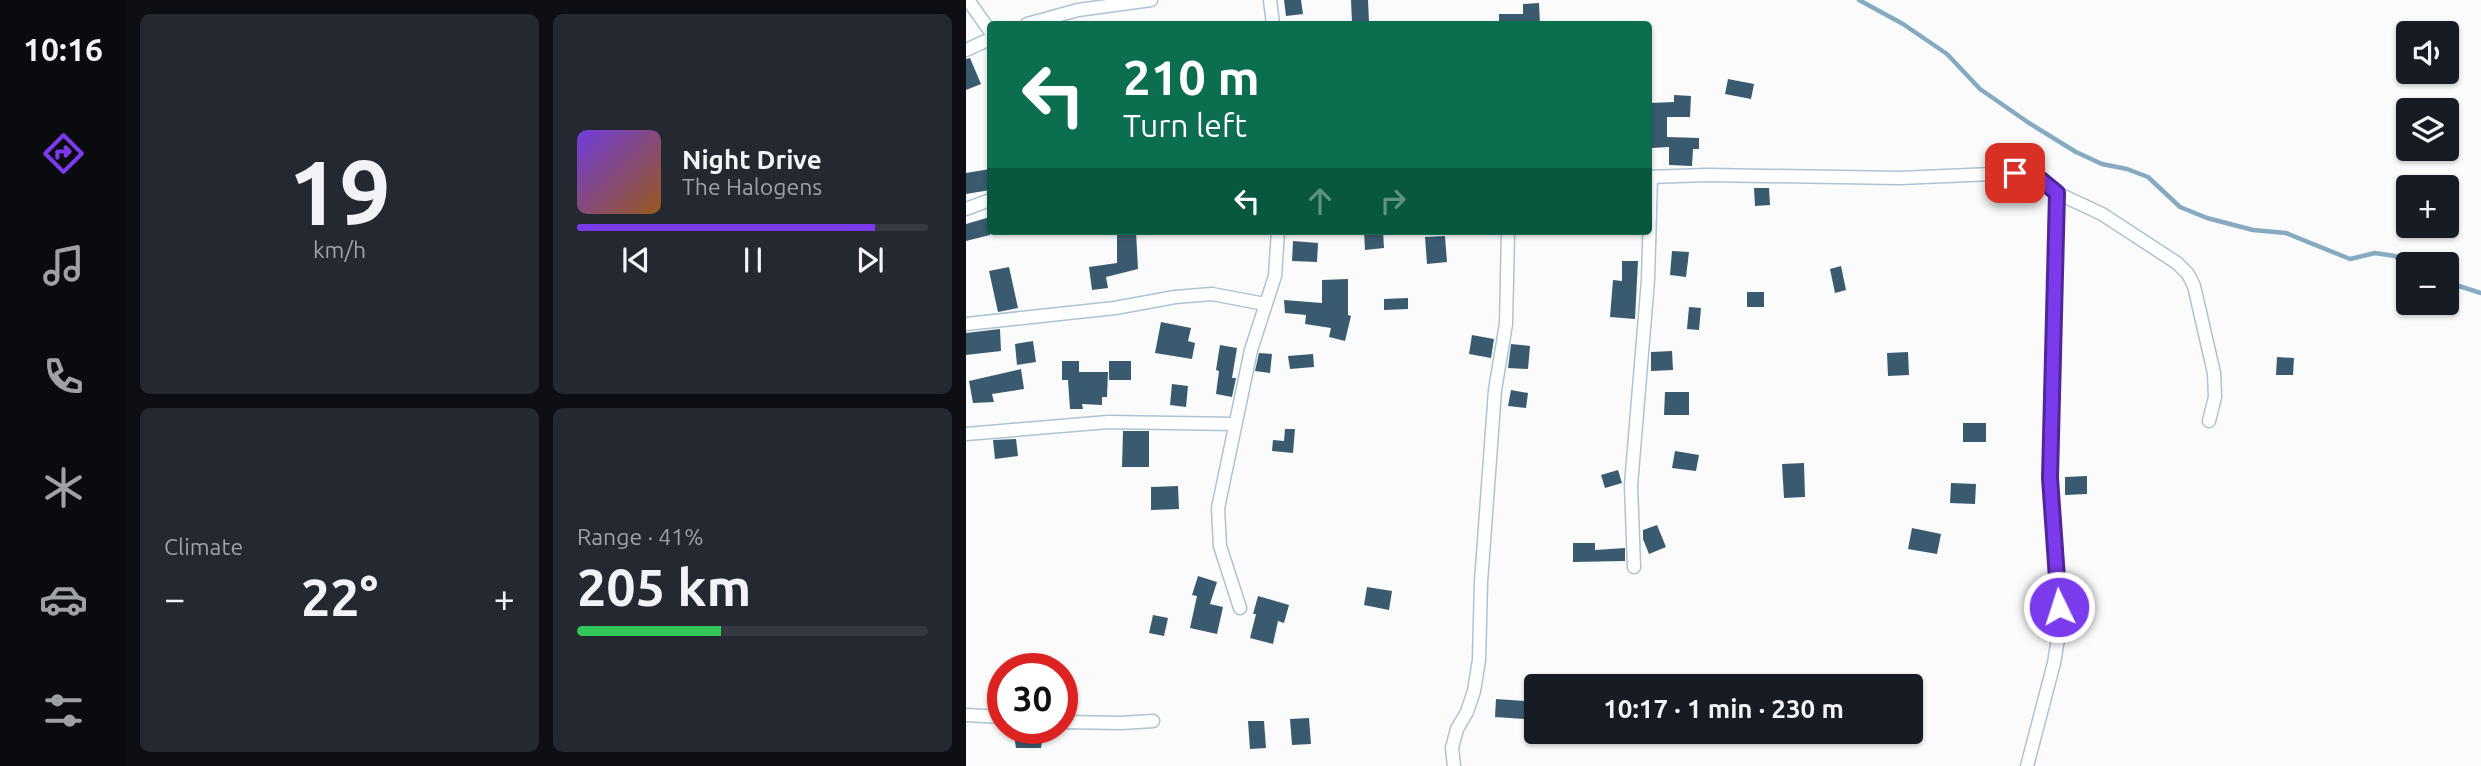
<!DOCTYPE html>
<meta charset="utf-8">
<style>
body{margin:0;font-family:Ubuntu,sans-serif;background:#242831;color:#f1f3f6;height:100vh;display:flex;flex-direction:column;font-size:26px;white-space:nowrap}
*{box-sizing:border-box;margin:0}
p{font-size:23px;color:#9ea1a6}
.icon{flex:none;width:38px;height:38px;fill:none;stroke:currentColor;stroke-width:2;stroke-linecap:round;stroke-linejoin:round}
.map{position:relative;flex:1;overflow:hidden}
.panel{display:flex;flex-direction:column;gap:14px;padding:14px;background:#0d0f14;width:840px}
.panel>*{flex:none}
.banner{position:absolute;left:21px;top:21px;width:665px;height:214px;border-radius:7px;box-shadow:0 2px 5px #0004;background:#0b6e4f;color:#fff;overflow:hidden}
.tools{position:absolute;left:1430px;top:21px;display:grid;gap:14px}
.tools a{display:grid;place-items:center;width:63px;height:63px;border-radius:7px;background:#171b24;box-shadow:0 2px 5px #0004;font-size:35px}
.speed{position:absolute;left:21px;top:653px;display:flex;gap:14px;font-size:35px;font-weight:700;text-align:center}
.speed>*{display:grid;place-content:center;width:91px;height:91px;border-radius:50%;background:#171b24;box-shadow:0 2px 5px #0004;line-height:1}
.speed .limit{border:10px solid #d22;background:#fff;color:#111}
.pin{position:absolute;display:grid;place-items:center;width:60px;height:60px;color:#fff;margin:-30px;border-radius:14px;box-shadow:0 4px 10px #0006}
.me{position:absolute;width:77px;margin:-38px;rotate:356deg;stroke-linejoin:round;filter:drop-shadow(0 0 5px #0008)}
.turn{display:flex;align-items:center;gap:24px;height:147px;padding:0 21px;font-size:32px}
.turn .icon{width:91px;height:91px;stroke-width:2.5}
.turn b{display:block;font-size:49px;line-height:60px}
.lanes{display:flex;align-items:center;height:66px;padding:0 21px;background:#0003;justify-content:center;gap:35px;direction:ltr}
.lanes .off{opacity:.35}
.big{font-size:52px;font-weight:700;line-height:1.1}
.panel .tile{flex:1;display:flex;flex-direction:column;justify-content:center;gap:10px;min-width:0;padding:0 24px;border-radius:10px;background:#242831}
.panel .dial{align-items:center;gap:0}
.dial b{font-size:91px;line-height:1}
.song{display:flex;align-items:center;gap:21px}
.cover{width:84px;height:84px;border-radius:10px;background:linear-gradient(135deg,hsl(260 70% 55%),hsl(30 70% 35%))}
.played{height:7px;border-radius:4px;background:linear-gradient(90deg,#7c3aed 85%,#363941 85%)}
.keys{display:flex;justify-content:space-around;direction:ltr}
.heat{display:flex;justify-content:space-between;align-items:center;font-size:38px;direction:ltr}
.charge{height:10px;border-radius:5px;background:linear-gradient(90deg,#34c759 41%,#363941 0)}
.panel .tiles{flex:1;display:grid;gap:14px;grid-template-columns:repeat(2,1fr)}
.trip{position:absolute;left:558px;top:674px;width:399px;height:70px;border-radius:7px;background:#171b24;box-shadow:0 2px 5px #0004;font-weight:700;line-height:70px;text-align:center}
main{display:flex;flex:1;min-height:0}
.tabs{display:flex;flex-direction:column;width:126px;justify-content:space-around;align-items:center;background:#090b0e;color:#9ea1a6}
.tabs .icon{width:49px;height:49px}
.tabs .selected{color:#7c3aed}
.tabs b{font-size:32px;color:#f1f3f6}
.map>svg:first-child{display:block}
</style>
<main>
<nav class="tabs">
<b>10:16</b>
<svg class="icon selected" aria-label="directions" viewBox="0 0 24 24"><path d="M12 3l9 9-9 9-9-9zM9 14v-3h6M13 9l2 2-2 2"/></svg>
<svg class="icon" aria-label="music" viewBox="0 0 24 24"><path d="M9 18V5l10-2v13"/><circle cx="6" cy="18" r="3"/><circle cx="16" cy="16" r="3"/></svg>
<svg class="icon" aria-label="phone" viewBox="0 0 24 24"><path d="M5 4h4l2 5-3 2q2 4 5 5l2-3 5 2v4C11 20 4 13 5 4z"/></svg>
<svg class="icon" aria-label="climate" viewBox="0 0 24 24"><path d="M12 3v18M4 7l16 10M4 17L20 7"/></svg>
<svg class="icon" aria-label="car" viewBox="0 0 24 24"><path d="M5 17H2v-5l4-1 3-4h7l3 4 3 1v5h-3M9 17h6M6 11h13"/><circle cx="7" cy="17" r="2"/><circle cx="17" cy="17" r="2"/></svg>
<svg class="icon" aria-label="filters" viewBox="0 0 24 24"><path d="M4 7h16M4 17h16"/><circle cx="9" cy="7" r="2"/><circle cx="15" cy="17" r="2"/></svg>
</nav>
<section class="panel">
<div class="tiles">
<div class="tile dial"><b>19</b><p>km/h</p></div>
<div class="tile">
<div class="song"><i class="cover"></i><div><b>Night Drive</b><p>The Halogens</p></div></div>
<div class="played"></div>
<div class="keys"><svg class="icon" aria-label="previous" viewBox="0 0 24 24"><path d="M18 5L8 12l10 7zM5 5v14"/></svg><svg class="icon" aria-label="pause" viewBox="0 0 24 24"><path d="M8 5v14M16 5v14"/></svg><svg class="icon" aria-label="next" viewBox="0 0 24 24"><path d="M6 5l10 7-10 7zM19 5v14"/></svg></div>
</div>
<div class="tile"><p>Climate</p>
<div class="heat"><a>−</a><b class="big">22°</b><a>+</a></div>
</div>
<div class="tile"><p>Range · 41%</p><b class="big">205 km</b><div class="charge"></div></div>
</div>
</section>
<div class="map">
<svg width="1515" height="766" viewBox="0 0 1515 766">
<rect width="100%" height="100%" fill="#fbfbfb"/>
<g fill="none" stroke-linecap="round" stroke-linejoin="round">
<!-- stream -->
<g stroke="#86aac0" stroke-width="4.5">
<polyline points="893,0 937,24 981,54 1014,89 1063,123 1110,152 1136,164 1161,169 1182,177 1214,207 1241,218 1287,230 1320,233 1384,259 1409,253 1429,256 1442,268"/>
<polyline points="1480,286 1493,286 1515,293"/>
</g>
</g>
<!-- building -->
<g fill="#3a5b6f">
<polygon points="318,0 335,0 337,14 320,16"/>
<polygon points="385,0 402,0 403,22 386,23"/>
<polygon points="573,3 574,24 533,24 533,14 557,14 557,4"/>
<polygon points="4,58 15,84 0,90 0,59"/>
<polygon points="762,79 788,84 785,99 759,94"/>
<polygon points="708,95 725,96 724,117 701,117 701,137 733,138 733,149 727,149 726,166 703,165 703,147 686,148 683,103 708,102"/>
<polygon points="24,169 24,190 0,194 0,173"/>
<polygon points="788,188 803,188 804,205 789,206"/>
<polygon points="24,217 24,235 0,241 0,224"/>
<polygon points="151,231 170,231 172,269 140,277 142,288 126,290 123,267 151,263"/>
<polygon points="398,231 417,231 418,248 399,250"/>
<polygon points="479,236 481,262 461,264 459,237"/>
<polygon points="327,241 352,243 351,262 326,261"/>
<polygon points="706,251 723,252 720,277 704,275"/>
<polygon points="656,261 672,261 669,319 644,317 647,280 656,281"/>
<polygon points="875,266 880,290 869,293 864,269"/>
<polygon points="43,267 52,308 32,312 23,271"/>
<polygon points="382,279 382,315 385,316 379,341 363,337 365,328 339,324 340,315 319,313 318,300 356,303 356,280"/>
<rect x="781" y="292" width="17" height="15"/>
<polygon points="442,298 442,309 418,310 418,299"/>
<polygon points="723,307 735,308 733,330 721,329"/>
<polygon points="195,322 225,328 222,341 229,343 226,359 189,353"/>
<polygon points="34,329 35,351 0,355 0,333"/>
<polygon points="506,335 528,339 525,358 503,354"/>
<polygon points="67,341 70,362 51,365 49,344"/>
<polygon points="545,344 564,346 562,369 542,368"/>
<polygon points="254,345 271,348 266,378 270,378 266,397 250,394 253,371 250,370"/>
<polygon points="706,351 707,370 685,371 685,352"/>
<polygon points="942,352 943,375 922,376 921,353"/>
<polygon points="293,353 306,354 304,373 289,371"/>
<polygon points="347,354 348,367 324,369 322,356"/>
<polygon points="1311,357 1328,358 1327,375 1310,375"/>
<polygon points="96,361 113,361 113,372 142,372 141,397 136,397 136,405 116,404 117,409 104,409 102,380 96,380"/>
<rect x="143" y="361" width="22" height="19"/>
<polygon points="55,369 58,389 26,394 28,402 7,403 3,381"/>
<polygon points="206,384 222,386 220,407 204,405"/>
<polygon points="545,390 562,393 560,408 542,406"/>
<polygon points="699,392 723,392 723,415 698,415"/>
<rect x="997" y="423" width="23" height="19"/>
<polygon points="319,429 329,429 327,453 306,451 307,440 318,441"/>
<polygon points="157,431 183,431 183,467 156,467"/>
<polygon points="50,439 52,456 29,459 27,440"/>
<polygon points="709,451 733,455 730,471 706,468"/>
<polygon points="838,463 839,497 818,498 816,464"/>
<polygon points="652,470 656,483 639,488 635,475"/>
<polygon points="1121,476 1121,494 1099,495 1099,477"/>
<polygon points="985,483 1010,484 1009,504 984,503"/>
<polygon points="212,486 213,509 185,510 185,487"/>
<polygon points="691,525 700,547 683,554 677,539 677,530"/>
<polygon points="946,528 975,534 971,554 942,549"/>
<polygon points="607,543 629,543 629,550 659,548 659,561 607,562"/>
<polygon points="232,576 251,582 244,604 257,607 251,634 224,628 231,596 226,595"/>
<polygon points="401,587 426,591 423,610 398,605"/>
<polygon points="292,596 323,605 318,623 312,621 307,644 284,638 290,614 287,614"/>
<polygon points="187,615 202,618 198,636 183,633"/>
<polygon points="530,699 559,701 558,719 529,717"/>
<polygon points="343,718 345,744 326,745 324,719"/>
<polygon points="282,721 298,721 300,748 284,749"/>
<polygon points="78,728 75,748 50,748 47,729"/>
</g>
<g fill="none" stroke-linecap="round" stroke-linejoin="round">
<defs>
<g id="minor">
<polyline points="2,0 24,31"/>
<polyline points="304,0 307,24"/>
<polyline points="61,24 112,10 185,0"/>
<polyline points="0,50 24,39"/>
<polyline points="682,177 741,175 934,178 1049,173 1069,175 1091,193 1136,214 1211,263 1222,274 1228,286 1248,373 1249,397 1243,421"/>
<polyline points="0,209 24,200"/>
<polyline points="0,324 149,308 209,297 246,294 299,304"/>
<polyline points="0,434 142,422 269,424"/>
<polyline points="668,567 665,485 682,280 685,177"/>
<polyline points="274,608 254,546 252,508 285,350 309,276 312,231"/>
<polyline points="0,715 37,717"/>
<polyline points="96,722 155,723 187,721"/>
<polyline points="488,766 486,748 491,729 501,712 508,691 513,660 515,582 529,390 540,324 542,231"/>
<polyline points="1061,766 1088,663 1094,627 1084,478 1091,193"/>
</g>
</defs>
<!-- minor casing -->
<use href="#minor" stroke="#aac4d4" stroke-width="15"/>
<!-- minor -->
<use href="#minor" stroke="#fff" stroke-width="12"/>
</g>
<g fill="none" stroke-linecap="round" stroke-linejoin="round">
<defs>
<polyline id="route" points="1049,173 1069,175 1091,193 1084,478 1093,607"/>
</defs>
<!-- route casing -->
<use href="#route" stroke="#51269a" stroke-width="18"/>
<!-- route -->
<use href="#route" stroke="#7c3aed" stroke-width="12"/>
</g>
</svg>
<div class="tools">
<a><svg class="icon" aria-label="sound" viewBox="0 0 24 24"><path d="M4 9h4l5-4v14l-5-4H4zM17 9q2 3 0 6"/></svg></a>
<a><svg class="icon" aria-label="layers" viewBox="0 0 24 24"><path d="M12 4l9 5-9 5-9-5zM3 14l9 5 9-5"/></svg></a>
<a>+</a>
<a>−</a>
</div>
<div class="speed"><div class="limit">30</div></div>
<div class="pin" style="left:1049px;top:173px;background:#d93025"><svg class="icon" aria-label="arrive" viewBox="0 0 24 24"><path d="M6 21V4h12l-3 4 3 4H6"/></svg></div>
<svg class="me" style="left:1093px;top:607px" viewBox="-20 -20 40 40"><circle r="17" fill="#7c3aed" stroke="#fff" stroke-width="3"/><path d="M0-11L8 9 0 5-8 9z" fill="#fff"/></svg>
<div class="trip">10:17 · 1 min · 230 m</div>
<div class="banner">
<div class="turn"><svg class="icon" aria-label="left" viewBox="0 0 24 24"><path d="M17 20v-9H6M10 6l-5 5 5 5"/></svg><div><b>210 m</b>Turn left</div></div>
<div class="lanes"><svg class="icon" aria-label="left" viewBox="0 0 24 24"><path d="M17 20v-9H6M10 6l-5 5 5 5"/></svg><svg class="icon off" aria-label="ahead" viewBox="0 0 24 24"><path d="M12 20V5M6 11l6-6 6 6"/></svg><svg class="icon off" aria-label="right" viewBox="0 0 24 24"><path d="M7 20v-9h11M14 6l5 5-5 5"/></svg></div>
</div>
</div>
</main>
